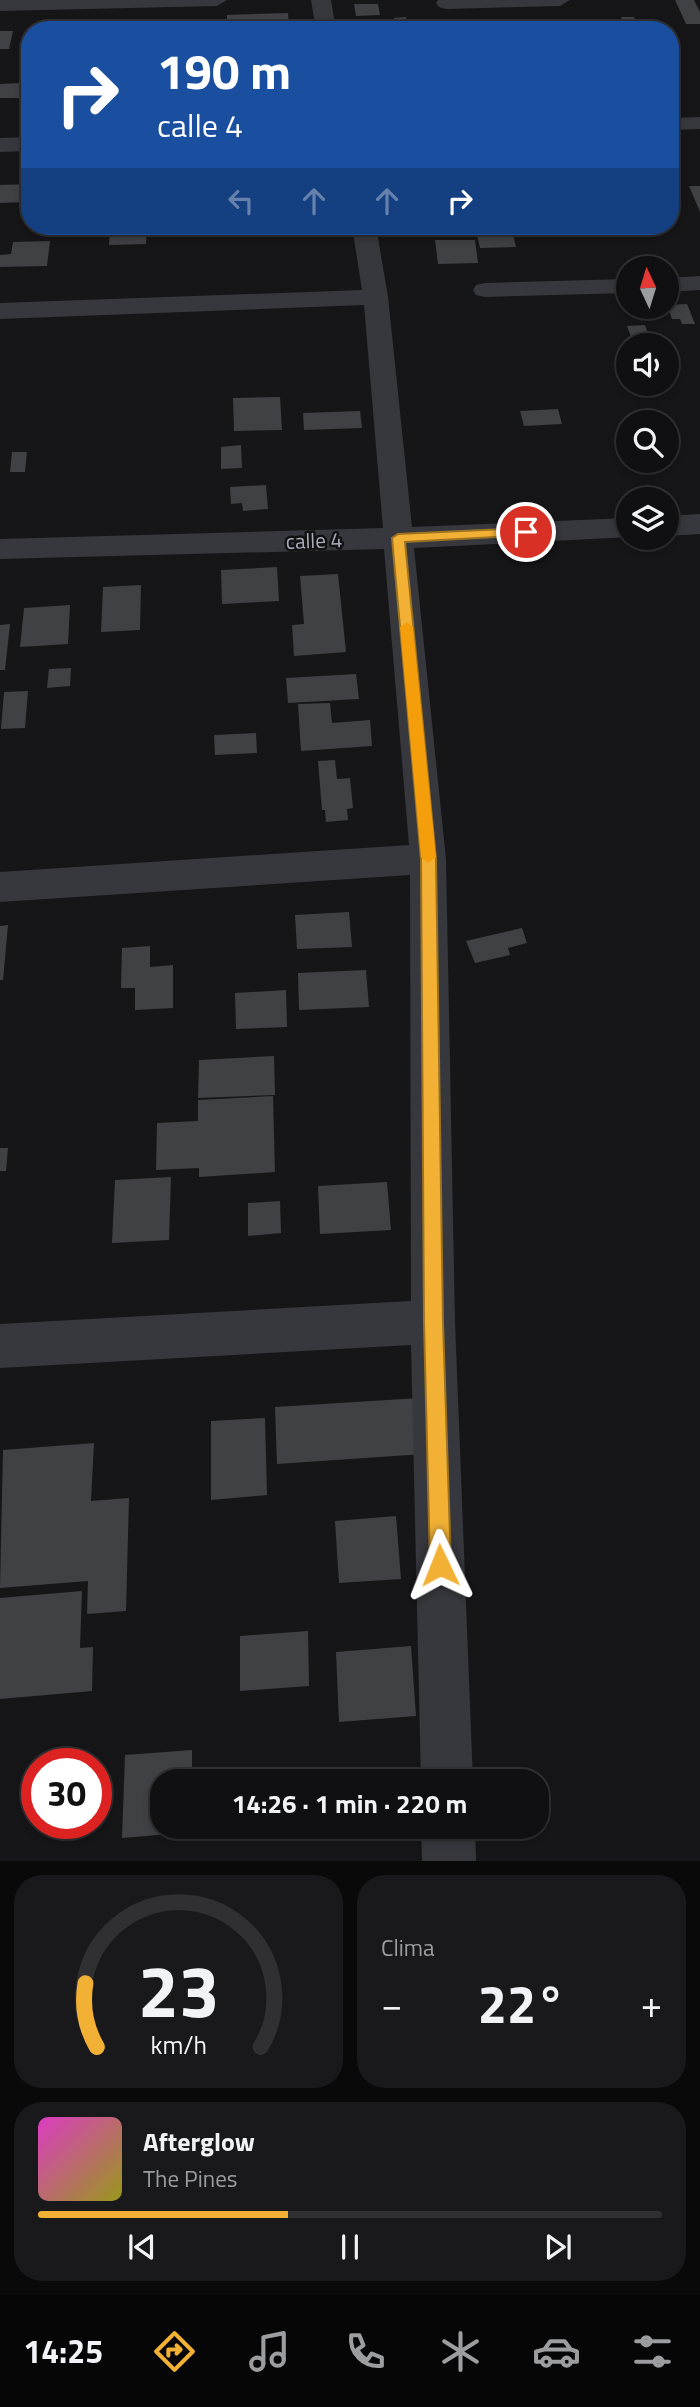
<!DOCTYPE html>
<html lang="es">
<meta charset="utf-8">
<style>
body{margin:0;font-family:"Titillium Web",sans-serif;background:#19191b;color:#f1f3f6;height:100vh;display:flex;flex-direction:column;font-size:26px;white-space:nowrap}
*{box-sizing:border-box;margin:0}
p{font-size:23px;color:#9c9d9f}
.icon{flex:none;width:38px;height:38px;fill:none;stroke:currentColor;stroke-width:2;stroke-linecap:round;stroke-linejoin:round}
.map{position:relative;height:1861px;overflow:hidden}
.drawer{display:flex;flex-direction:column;gap:14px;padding:14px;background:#09090a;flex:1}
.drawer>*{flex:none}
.top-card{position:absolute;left:21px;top:21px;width:658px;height:214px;border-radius:28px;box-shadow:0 4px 10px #0003,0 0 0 2px #303032;background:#1a4fa0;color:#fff;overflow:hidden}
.needle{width:46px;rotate:356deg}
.controls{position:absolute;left:616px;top:256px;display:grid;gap:14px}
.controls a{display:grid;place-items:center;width:63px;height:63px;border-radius:50%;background:#101012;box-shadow:0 4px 10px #0003,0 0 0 2px #303032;font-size:35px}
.speed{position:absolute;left:21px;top:1748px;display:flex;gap:14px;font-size:35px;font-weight:700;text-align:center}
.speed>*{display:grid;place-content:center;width:91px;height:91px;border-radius:50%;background:#101012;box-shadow:0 4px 10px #0003,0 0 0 2px #303032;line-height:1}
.speed .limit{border:10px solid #d22;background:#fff;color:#111}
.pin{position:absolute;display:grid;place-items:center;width:60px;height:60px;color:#fff;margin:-30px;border:4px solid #fff;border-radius:50%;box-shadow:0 2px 7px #0007}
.me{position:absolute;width:77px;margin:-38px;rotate:358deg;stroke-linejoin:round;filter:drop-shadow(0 0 5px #0008)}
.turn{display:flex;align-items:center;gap:24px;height:147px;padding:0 21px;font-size:32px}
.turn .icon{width:91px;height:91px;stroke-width:2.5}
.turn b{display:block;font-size:49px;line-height:60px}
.lanes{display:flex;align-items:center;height:66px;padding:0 21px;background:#0003;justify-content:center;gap:35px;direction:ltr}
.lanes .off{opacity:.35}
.big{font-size:52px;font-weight:700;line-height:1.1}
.drawer .card{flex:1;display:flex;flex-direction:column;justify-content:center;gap:10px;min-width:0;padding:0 24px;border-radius:28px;background:#19191b}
.drawer .dial{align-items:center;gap:0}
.dial svg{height:182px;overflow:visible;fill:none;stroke:#303032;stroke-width:7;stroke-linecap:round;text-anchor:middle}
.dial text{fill:#f1f3f6;stroke:none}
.song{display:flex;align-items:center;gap:21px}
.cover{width:84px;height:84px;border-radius:10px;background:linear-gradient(135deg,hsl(310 70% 55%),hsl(60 70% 35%))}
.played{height:7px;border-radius:4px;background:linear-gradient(90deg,#f2b134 40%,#303032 40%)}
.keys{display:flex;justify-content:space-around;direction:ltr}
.heat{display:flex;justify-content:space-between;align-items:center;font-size:38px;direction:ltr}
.drawer .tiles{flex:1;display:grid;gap:14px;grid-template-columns:1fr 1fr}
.card:last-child{grid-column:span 2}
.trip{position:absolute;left:150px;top:1769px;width:399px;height:70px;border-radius:28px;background:#101012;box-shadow:0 4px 10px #0003,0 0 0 2px #303032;font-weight:700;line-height:70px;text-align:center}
.tab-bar{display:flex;height:112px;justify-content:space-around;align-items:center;background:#060607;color:#9c9d9f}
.tab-bar .icon{width:49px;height:49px}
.tab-bar .selected{color:#f2b134}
.tab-bar b{font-size:32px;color:#f1f3f6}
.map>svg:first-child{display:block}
</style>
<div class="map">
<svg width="700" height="1861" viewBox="0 0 700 1861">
<rect width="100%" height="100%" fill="#161618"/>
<!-- building -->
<g fill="#404145">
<polygon points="675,0 694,0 700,12 700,24 686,24"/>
<polygon points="354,4 378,4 380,15 356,16"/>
<polygon points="288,13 289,27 227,29 227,15"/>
<polygon points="406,17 408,30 376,30 375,22 395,21 394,18"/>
<polygon points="621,17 634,17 639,30 626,30"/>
<polygon points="443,19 468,19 470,30 445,30"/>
<polygon points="527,19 531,30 512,30 509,20"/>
<polygon points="501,20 504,30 483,30 481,21"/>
<rect x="177" y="21" width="15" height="9"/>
<polygon points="0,31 13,31 9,49 0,49"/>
<polygon points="21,83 20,91 26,91 25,98 0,98 0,84"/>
<polygon points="30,184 27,202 0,203 0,185"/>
<polygon points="689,186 700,186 700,212"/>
<polygon points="147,226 146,244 109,245 110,227"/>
<polygon points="475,226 511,226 516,247 480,248"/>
<polygon points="435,240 475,240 478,263 438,264"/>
<polygon points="50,241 47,266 0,267 0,255 11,254 13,242"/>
<polygon points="687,304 695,324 682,324 680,319 672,319 667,305"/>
<polygon points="645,325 650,340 631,337 627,326"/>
<polygon points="280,397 282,430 234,431 233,398"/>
<polygon points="558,409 562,424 524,426 520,411"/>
<polygon points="360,411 362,428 304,430 303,413"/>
<polygon points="241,445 242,468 221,469 221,447"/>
<polygon points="12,452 27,452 25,472 10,472"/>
<polygon points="266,485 268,509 243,511 242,503 231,504 230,487"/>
<polygon points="277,567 279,601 222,604 221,570"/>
<polygon points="338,574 346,652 294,656 292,625 304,624 300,576"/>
<polygon points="141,585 140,630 101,632 103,587"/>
<polygon points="70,605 68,644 20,647 24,608"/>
<polygon points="10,624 5,670 0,670 0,625"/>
<polygon points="71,668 70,686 47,688 49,669"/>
<polygon points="356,674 359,699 288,703 286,678"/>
<polygon points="28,691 25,728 1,729 4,692"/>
<polygon points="330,703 332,723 370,720 372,746 301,751 298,704"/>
<polygon points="256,733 257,753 215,755 214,735"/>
<polygon points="335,760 337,779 350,778 353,808 347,809 348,820 326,822 325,810 322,810 318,761"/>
<polygon points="349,912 352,947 297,949 295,915"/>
<polygon points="8,925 3,980 0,980 0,926"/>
<polygon points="522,928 527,943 508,948 510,955 475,963 466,941"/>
<polygon points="150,946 150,967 173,965 173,1008 135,1010 135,988 121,988 122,948"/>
<polygon points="366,970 369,1007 299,1010 298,973"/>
<polygon points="286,990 287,1027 236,1029 235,993"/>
<polygon points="274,1056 275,1095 198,1098 199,1060"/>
<polygon points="273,1096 275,1172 199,1177 199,1168 156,1170 157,1123 198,1121 198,1100"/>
<polygon points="0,1148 8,1148 6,1171 0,1171"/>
<polygon points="171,1177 169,1240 112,1243 115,1180"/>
<polygon points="387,1182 391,1230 320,1234 318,1186"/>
<polygon points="280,1201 281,1233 248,1236 248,1203"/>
<polygon points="419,1398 424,1454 277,1464 275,1407"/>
<polygon points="265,1418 267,1495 211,1500 211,1421"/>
<polygon points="94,1443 91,1501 129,1498 126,1611 87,1614 88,1581 0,1588 3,1450"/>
<polygon points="396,1516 401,1579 339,1583 335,1521"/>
<polygon points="82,1591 80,1648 93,1647 92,1691 0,1699 0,1598"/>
<polygon points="308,1631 309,1686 240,1691 240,1636"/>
<polygon points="411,1646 416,1716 339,1722 336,1652"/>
<polygon points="192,1750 192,1782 163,1782 163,1827 205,1827 205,1831 122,1838 125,1755"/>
</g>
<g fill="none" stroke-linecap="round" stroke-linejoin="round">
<!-- minor -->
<g fill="#37383d" fill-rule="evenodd">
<polygon points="0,0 227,0 217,6 0,11"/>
<polygon points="311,0 331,0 336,30 316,30"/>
<polygon points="438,0 570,0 560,6 446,9 439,7 436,3"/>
<polygon points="700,117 700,129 670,130 670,118"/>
<polygon points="30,137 30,151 0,152 0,138"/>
<polygon points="352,226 376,226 388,297 412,527 628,518 628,537 631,537 414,548 446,859 455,1322 473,1782 421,1782 411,1345 0,1368 0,1324 411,1301 410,875 0,902 0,872 409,845 384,549 0,559 0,539 383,528 364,305 0,319 0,303 362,290"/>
<polygon points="700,276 700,290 667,292 667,278"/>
<polygon points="628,279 628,293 485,297 476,295 473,290 476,285 485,283"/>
<polygon points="700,514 700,534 667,536 667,516"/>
<polygon points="421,1827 475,1827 476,1861 422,1861"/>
</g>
</g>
<!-- route -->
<polygon fill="#f2b134" stroke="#9d7322" stroke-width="2" points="526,528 533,532 531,535 405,542 436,859 443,1322 451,1565 448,1573 440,1576 433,1573 430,1565 424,1322 421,859 392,538 398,534"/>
<!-- slow -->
<polygon fill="#f59e0b" points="407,622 413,627 436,857 428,863 421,857 400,627"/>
<g text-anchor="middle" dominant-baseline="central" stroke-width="5" stroke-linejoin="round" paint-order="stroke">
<!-- street labels -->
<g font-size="21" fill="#a8adb8" stroke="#111113">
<text transform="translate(314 540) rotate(-2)">calle 4</text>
</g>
</g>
</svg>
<div class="controls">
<a><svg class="needle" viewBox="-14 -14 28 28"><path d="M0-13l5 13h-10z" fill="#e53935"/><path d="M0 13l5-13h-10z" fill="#9c9d9f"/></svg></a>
<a><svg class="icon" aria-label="sound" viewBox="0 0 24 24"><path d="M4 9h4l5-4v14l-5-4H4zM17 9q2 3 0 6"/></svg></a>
<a><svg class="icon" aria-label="search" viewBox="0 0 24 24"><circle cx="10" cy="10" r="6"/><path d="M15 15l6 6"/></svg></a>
<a><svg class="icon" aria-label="layers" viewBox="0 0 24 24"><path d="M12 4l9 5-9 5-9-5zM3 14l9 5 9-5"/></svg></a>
</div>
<div class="speed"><div class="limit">30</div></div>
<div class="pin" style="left:526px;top:532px;background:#d93025"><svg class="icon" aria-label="arrive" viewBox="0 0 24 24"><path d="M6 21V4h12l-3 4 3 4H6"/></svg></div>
<svg class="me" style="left:440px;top:1565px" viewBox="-20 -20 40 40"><path d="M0-17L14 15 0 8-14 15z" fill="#f2b134" stroke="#fff" stroke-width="4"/></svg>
<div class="trip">14:26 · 1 min · 220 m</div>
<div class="top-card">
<div class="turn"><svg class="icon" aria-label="right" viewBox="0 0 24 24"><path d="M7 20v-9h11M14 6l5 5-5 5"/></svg><div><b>190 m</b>calle 4</div></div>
<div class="lanes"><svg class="icon off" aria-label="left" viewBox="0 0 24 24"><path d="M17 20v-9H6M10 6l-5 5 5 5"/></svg><svg class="icon off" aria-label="ahead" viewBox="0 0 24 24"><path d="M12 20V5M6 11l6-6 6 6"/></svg><svg class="icon off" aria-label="ahead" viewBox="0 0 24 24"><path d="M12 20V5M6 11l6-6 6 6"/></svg><svg class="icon" aria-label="right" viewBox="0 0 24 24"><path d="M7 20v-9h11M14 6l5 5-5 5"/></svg></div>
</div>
</div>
<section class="drawer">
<div class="tiles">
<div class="card dial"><svg viewBox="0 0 100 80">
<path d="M14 69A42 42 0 1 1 86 69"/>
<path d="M14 69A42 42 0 0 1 9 41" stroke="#f2b134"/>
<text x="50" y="56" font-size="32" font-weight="700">23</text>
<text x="50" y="72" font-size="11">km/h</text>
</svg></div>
<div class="card"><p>Clima</p>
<div class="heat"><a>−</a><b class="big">22°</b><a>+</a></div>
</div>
<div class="card">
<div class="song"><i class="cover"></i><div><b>Afterglow</b><p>The Pines</p></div></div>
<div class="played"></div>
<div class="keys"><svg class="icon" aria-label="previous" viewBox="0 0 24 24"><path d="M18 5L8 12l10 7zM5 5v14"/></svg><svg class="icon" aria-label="pause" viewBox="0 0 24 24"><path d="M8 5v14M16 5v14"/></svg><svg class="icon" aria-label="next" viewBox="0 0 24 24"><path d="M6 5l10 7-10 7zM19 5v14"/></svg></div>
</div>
</div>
</section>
<nav class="tab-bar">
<b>14:25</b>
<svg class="icon selected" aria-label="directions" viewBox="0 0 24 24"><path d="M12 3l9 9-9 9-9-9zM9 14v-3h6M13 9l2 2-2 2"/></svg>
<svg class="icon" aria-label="music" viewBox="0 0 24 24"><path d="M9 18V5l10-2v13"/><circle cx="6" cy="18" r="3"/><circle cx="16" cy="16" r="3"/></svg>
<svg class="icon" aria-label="phone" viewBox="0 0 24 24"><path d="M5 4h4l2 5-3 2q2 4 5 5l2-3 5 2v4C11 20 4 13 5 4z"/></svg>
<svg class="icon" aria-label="climate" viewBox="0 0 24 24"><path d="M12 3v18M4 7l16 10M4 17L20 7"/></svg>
<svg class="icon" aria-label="car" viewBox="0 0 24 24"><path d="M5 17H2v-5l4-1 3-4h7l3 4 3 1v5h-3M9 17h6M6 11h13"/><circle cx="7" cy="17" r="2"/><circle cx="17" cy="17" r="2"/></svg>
<svg class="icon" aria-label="filters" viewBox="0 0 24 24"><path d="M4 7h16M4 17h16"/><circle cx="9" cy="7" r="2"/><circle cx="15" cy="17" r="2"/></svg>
</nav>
